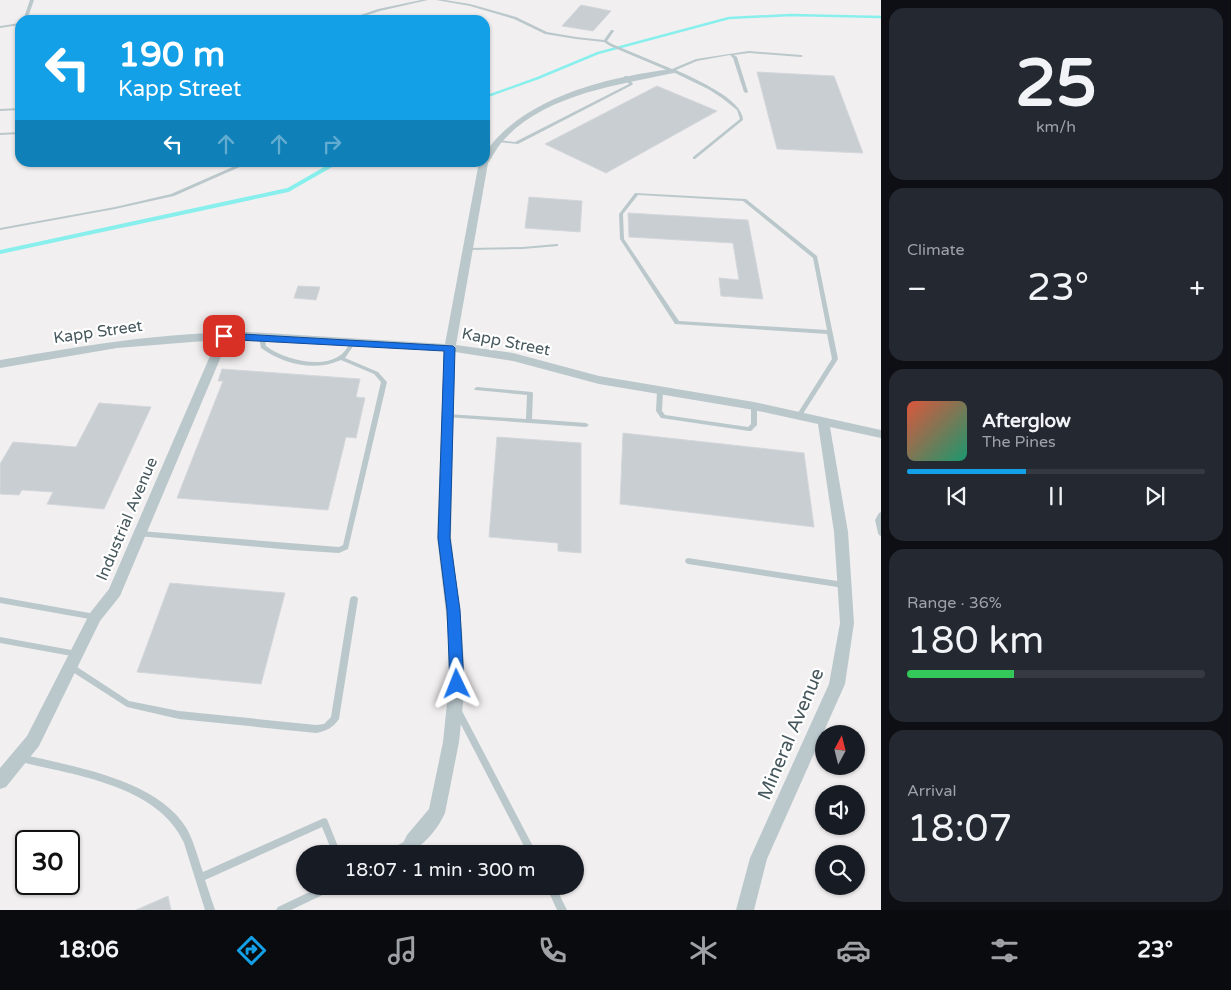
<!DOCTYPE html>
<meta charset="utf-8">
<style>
body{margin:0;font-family:"Varela Round",sans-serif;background:#242831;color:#f1f3f6;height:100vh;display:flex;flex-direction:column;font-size:19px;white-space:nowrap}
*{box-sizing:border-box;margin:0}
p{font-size:16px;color:#9ea1a6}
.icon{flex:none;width:28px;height:28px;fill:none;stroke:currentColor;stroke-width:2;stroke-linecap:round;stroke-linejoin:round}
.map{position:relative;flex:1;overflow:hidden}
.side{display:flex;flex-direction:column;gap:8px;padding:8px;background:#0d0f14;width:350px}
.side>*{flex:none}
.hud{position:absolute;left:15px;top:15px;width:475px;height:152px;border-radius:15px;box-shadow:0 1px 4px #0004;background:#13a0e7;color:#fff;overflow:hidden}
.needle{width:32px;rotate:7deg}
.fabs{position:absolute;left:815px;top:725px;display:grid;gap:10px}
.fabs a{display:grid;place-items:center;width:50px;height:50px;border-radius:50%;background:#171b24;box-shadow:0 1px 4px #0004;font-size:25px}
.speed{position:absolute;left:15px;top:830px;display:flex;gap:10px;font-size:25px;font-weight:700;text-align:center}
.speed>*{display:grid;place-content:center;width:65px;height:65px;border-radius:50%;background:#171b24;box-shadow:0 1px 4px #0004;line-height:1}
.speed .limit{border:2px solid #111;border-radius:8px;background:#fff;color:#111}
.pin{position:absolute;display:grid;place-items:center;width:42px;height:42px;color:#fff;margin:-21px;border-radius:10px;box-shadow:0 2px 8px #0006}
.me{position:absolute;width:55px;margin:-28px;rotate:358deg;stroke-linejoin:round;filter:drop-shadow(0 0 4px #0008)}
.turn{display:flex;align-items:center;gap:18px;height:105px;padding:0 20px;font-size:22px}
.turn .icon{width:65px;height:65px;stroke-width:2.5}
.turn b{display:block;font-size:35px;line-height:42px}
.lanes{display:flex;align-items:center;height:48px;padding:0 20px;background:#0003;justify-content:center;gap:25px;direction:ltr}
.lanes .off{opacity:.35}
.big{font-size:38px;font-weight:600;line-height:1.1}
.side .widget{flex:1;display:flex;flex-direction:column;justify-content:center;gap:8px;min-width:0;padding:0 18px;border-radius:15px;background:#242831}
.side .dial{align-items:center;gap:0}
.dial b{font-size:65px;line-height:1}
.song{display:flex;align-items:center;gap:15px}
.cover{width:60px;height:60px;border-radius:8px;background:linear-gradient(135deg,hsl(10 70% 55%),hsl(160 70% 35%))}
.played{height:5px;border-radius:2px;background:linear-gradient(90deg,#13a0e7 40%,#363941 40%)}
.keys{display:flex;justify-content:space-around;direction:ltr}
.heat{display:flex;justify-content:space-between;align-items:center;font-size:28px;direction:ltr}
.charge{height:8px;border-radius:4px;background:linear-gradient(90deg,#34c759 36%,#363941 0)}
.trip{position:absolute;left:296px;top:845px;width:288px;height:50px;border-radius:25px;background:#171b24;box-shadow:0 1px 4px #0004;font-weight:600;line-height:50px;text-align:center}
.dock{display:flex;height:80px;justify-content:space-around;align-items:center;background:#090b0e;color:#9ea1a6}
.dock .icon{width:35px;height:35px}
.dock .selected{color:#13a0e7}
.dock b{font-size:22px;color:#f1f3f6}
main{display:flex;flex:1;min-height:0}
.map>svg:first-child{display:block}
</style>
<main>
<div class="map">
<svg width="881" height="910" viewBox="0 0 881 910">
<rect width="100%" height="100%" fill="#f2eff0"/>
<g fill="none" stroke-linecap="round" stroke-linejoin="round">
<!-- stream-far1 -->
<polyline stroke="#88efed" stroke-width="2.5" points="485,97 538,78 598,53 729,18 791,15 881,17"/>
<!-- stream -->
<polyline stroke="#88efed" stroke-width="4" points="0,252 288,190 337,162"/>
</g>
<!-- building -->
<g fill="#c9ced2" stroke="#d3d7db">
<polygon points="581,5 611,11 593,31 562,26"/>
<polygon points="757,72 834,76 863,153 777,149"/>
<polygon points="657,86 717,111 606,173 545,144"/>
<polygon points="529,197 582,201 580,232 525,228"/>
<polygon points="628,213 748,220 763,299 721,296 719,278 739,280 733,243 629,237"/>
<polygon points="298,286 320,287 316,300 294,298"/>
<polygon points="222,369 360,379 356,397 365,398 356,438 346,437 328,510 177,498 223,381 218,381"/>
<polygon points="99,403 151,407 104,509 47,504 53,492 22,490 19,495 0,494 0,464 13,442 76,447"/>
<polygon points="623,433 804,453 814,527 620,504"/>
<polygon points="497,437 581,443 581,553 558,551 558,543 489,537"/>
<polygon points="170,583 285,593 261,684 137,672"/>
<polygon points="168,896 171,910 136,910"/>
</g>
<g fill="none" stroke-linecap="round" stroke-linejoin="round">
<!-- lane -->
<g fill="#bac8cc" fill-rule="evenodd">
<polygon points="30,0 34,0 27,20 23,20"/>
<polygon points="421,0 428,0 380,11 352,20 346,20 378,9"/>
<path d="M 436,0 L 445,0 L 470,4 L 516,17 L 547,32 L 576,37 L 604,40 L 611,30 L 613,30 L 614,31 L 607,41 L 612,44 L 672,69 L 696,59 L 749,51 L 801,55 L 803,56 L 801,57 L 749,53 L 734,55 L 737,57 L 748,92 L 746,93 L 744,92 L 733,58 L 730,55 L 697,61 L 676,70 C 693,78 743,99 743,120 L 695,159 L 693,159 L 693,157 L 740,119 L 737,110 L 722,98 L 708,89 L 675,73 L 670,72 L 669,71 L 610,46 L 604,42 L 576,39 L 545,34 L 514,19 L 470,6 Z"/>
<polygon points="156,15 157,16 155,17 107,20 87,20 89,19"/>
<polygon points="20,23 20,25 0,28 0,26"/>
<polygon points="625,76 627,76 633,84 632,85 518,144 498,142 496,141 498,140 515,142 629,84 624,77"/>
<polygon points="20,108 20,110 0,111 0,109"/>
<polygon points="20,132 20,134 0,135 0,133"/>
<polygon points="244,162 251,162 174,196 115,209 0,230 0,228 115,207 171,194"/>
<path d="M 635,193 L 746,199 L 817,256 L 838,359 L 801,417 L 797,417 L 796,416 L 832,359 L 827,334 L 675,324 L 620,239 L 619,214 ZM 638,195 L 743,201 L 813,258 L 827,330 L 679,321 L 624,239 L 623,214 Z"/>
<polygon points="556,244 558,244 558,246 523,249 468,250 466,249 468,248 523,247"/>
<path d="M 262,335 L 265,337 L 266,346 C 283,359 320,369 339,356 C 345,353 348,346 351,341 L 355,341 L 356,342 L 345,358 L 378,372 L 387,382 L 348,549 L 339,553 L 292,550 L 138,536 L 137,534 L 138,532 L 140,531 L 339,547 L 343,545 L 381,382 L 374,374 L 341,360 C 315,372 283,364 261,348 L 259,337 Z"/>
<polygon points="477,387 532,392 533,393 532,419 586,423 589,425 586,427 445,417 444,416 447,414 526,419 527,395 475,390 474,389 475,388"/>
<polygon points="660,389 663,391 662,411 665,415 748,427 751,424 751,406 754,404 757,406 757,425 751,431 749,431 661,418 656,411 657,391"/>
<polygon points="881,512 881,536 879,535 878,533 875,520 879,513"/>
<polygon points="688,558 844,582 846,583 848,585 846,587 844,588 688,564 686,563 685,561 686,559"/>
<path d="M 354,596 L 357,597 L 358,599 L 339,719 C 333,728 326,731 316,733 L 179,719 L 127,707 L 68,669 L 67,667 L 68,665 L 71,664 L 74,665 L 129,701 L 179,711 L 316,725 L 324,724 L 331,717 L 350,599 L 351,597 Z"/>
<polygon points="0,597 95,614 98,615 99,617 98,619 95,620 0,603"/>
<polygon points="0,637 77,651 80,652 81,654 80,656 77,657 0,643"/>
<polygon points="458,707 461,709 537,854 528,854 455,713 454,711 455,709"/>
<path d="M 21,754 C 74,767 157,779 187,829 C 194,842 198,858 203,872 L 324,818 L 327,819 L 341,854 L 333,854 L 322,827 L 205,880 L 215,910 L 205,910 L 184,843 C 159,786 75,775 21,762 L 18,761 L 17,758 L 18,755 Z"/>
<polygon points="412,837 415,838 416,841 415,844 399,854 387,854 388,851"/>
<polygon points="322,886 336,886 335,889 291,910 276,910 278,907"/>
<polygon points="546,886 555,886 567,910 557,910"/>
</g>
<!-- street -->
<path fill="#bac8cc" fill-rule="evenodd" d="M 671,69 L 674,69 L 674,73 C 617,85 541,95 501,143 C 496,149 493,156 488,163 L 456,345 L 513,353 L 599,376 L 754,402 L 881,430 L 881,438 L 830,427 L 848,532 L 854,623 L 845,684 L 767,859 L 754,910 L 736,910 L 750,858 L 829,684 L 840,623 L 834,532 L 818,424 L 754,410 L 599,384 L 513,361 L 455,352 L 451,537 L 462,630 L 465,684 L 459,742 L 445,813 C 440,825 425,845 413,850 L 407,847 L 404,841 L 407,835 L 429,809 L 443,742 L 449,684 L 448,630 L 437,537 L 444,351 L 228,340 L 120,596 L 100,621 L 39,746 L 6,787 L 0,789 L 0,768 L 27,736 L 90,613 L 109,589 L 217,340 L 117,348 L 0,368 L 0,360 C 82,346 164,332 248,332 L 445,344 L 479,162 L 485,162 C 485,149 495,140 504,131 C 549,91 613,77 671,69 Z"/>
</g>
<!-- route -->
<polygon fill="#1a73e8" stroke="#114b97" points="224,333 453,346 455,348 450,538 460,610 464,684 462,688 457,690 452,688 450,684 447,610 438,538 444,351 220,339 220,334"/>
<g text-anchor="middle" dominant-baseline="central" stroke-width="4.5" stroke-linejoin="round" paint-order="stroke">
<!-- street labels -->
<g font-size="16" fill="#46585d" stroke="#fff">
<text transform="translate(98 332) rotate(-8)">Kapp Street</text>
<text transform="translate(506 342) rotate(11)">Kapp Street</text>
<text transform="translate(127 519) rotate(-67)">Industrial Avenue</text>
</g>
<!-- near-street labels -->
<g font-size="19" fill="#46585d" stroke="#fff">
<text transform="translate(791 734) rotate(-67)">Mineral Avenue</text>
</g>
</g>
</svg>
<div class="fabs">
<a><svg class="needle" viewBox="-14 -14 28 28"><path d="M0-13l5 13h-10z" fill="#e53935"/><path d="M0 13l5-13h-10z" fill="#9ea1a6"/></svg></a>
<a><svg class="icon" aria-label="sound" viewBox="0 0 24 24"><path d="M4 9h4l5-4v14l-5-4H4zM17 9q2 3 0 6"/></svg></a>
<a><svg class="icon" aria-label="search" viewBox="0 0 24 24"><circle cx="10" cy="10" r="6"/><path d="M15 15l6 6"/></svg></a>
</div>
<div class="speed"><div class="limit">30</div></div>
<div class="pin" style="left:224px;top:336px;background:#d93025"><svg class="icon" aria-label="arrive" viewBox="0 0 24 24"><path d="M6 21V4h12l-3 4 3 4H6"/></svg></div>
<svg class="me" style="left:457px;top:684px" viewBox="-20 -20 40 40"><path d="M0-17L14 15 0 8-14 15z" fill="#1a73e8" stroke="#fff" stroke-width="4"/></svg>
<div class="trip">18:07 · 1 min · 300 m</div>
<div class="hud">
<div class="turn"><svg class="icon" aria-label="left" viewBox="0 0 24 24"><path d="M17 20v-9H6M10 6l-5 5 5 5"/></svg><div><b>190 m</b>Kapp Street</div></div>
<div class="lanes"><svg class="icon" aria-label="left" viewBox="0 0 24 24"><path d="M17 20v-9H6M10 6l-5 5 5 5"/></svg><svg class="icon off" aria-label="ahead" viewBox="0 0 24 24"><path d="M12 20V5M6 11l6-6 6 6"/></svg><svg class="icon off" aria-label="ahead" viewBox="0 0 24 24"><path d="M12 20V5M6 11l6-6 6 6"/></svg><svg class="icon off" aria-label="right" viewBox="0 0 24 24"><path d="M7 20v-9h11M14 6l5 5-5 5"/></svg></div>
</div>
</div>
<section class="side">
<div class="widget dial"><b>25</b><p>km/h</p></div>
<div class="widget"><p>Climate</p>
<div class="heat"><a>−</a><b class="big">23°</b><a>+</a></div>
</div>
<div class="widget">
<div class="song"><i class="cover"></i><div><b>Afterglow</b><p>The Pines</p></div></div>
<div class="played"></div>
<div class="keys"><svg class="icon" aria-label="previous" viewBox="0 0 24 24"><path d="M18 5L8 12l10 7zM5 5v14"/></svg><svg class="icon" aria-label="pause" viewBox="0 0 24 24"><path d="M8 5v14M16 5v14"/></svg><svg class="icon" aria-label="next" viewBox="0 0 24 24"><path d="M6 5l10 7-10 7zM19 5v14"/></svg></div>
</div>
<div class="widget"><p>Range · 36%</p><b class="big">180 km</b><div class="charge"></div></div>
<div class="widget"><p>Arrival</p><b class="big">18:07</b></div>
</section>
</main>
<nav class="dock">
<b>18:06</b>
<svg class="icon selected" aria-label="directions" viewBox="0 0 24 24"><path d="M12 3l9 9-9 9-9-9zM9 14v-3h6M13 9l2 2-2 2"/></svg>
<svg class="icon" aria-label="music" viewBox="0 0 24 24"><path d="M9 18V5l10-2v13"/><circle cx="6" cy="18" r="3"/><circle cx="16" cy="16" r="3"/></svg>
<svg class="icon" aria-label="phone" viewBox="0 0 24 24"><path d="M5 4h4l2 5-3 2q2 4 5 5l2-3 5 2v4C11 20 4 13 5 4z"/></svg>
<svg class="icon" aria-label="climate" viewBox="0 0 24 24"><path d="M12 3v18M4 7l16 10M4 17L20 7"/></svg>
<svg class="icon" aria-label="car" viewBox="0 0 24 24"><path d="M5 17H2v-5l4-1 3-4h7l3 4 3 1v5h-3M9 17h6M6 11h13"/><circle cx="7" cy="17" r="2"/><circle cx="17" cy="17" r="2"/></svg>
<svg class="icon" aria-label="filters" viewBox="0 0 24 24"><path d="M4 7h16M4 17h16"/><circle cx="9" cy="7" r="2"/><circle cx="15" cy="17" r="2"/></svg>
<b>23°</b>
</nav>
